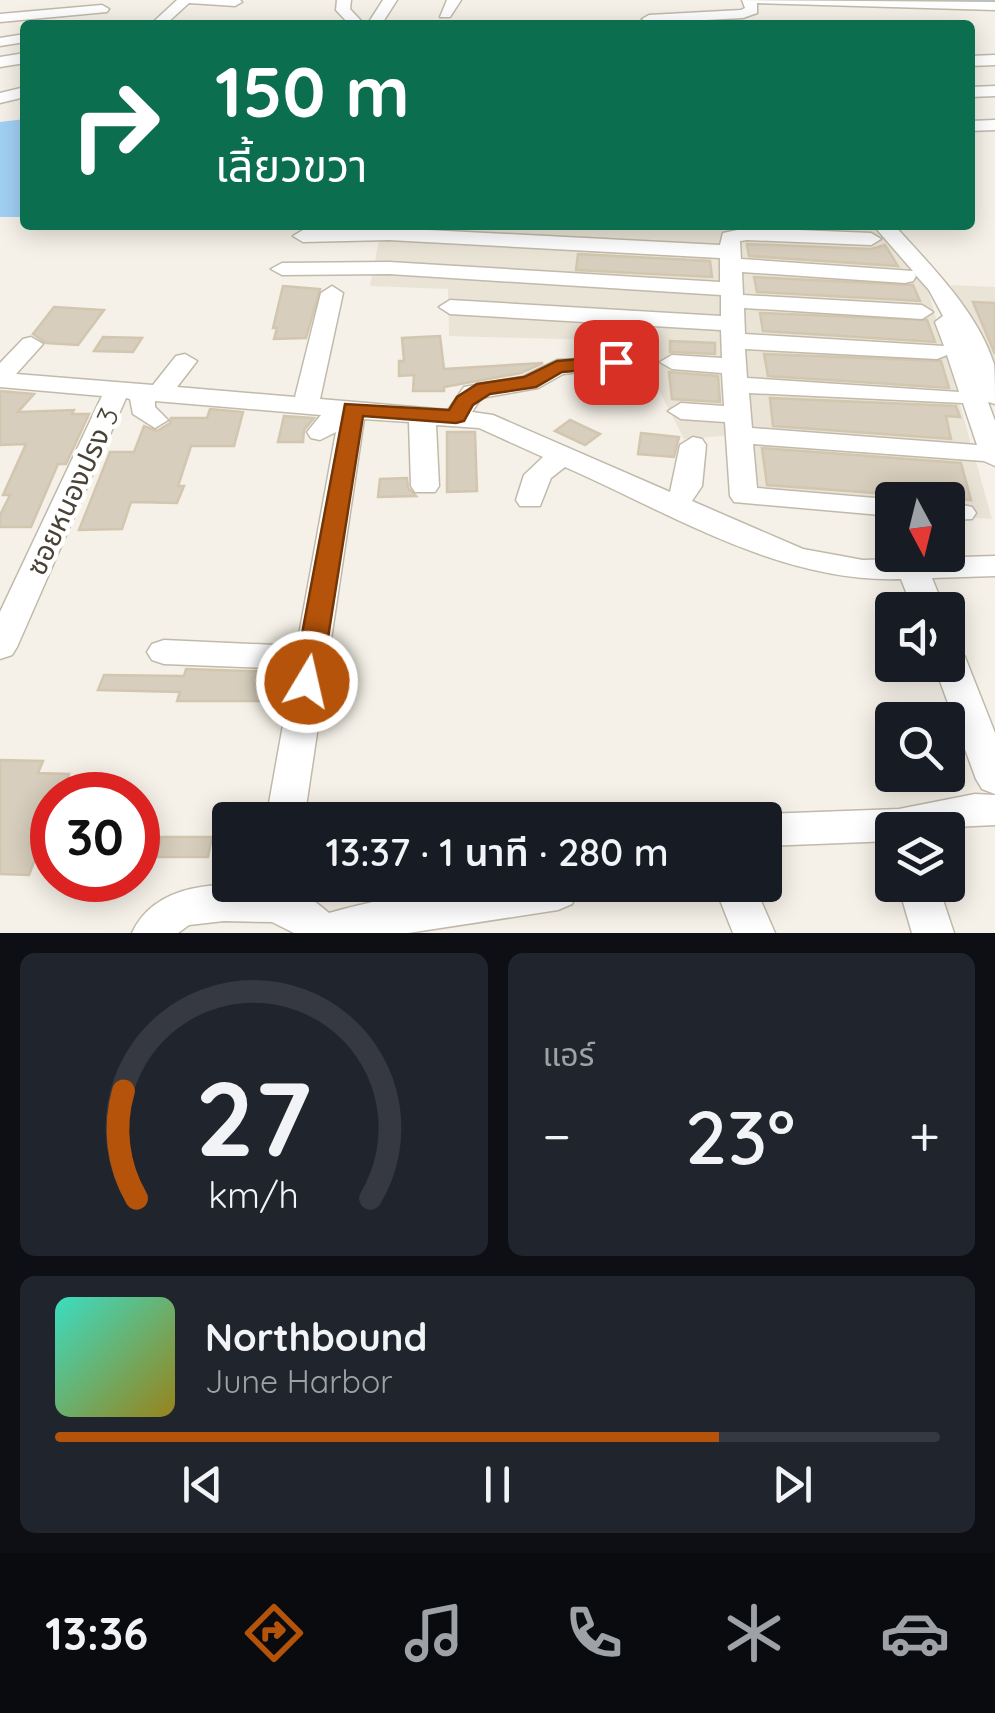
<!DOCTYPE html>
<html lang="th">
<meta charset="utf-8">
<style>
body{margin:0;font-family:Quicksand,"Noto Sans Thai",sans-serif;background:#20242c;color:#f1f3f6;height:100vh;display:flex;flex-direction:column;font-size:38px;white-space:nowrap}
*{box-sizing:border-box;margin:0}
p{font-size:32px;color:#9ea1a6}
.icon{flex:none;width:55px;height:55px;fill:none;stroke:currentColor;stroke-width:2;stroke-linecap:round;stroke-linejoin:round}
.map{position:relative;height:933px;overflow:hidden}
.side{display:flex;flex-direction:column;gap:20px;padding:20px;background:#0d0f14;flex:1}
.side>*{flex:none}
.banner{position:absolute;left:20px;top:20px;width:955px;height:210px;border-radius:10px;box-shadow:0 5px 25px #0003;background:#0b6e4f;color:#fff;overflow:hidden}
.needle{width:65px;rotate:173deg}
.buttons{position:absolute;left:875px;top:482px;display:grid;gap:20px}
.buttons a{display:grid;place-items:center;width:90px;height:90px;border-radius:10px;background:#171b24;box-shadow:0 5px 25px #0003;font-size:50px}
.speed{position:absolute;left:30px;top:772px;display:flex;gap:20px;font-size:50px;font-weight:700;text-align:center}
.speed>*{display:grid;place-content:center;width:130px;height:130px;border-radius:50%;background:#171b24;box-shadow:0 5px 25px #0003;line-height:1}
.speed .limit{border:15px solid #d22;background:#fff;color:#111}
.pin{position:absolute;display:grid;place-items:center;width:85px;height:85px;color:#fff;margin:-42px;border-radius:20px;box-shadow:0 5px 15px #0006}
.me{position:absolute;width:110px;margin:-55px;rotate:9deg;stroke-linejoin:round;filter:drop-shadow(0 0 8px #0008)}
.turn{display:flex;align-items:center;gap:35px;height:210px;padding:0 30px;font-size:45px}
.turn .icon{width:130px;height:130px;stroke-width:2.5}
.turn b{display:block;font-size:70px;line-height:85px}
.big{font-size:75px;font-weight:600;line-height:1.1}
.side .widget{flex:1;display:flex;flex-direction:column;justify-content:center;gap:15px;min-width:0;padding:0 35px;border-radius:15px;background:#20242c}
.side .dial{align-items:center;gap:0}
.dial svg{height:260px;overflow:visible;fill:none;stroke:#363941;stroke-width:7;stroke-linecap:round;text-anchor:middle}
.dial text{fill:#f1f3f6;stroke:none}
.song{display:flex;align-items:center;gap:30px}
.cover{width:120px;height:120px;border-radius:15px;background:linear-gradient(135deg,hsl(170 70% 55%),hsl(50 70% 35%))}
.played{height:10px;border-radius:5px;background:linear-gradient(90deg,#b45309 75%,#363941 75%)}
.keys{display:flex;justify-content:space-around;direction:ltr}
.heat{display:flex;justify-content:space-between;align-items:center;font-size:55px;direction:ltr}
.side .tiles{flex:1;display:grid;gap:20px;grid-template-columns:1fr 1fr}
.widget:last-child{grid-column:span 2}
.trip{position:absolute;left:212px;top:802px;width:570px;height:100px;border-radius:10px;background:#171b24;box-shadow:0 5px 25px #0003;font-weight:600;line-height:100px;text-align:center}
.tab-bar{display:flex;height:160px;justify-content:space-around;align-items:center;background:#090b0e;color:#9ea1a6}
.tab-bar .icon{width:70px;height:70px}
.tab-bar .active{color:#b45309}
.tab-bar b{font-size:45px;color:#f1f3f6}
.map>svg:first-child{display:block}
</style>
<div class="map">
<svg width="995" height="933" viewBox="0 0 995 933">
<rect width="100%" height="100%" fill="#f5f1e8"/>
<!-- residential -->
<g fill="#e9e4d6">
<polygon points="369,225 869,225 926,283 992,519 948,516 948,500 892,500 892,512 733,500 733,435 684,439 634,341 449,336 448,289 370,286 379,240 367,239"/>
<polygon points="951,285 995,287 995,383"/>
</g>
<!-- water -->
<polygon fill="#a1d0f5" points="25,119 25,217 0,217 0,122"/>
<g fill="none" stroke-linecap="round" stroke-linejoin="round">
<!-- canal -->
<polygon fill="#a1d0f5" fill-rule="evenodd" points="898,0 995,0 995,5 903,3"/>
</g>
<!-- building -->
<g fill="#d7cebd" stroke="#d2c6af" stroke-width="2.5">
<polygon points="747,244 871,249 885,245 898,266 749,256"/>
<polygon points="578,254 710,261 712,277 576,270"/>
<polygon points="754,277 913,285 920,301 757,292"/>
<polygon points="283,286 320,289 306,338 274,339 277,328 273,328"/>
<polygon points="973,302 995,303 995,354"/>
<polygon points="54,307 104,310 78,345 46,343 33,334"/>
<polygon points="760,313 927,320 935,342 763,331"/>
<polygon points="440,336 444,369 543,363 521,373 444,387 444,391 413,391 414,375 399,376 399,361 404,361 402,338"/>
<polygon points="103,337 142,338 133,352 94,351"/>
<polygon points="670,341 715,343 715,354 670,352"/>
<polygon points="764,354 941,361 949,388 768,376"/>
<polygon points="669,372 718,376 720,402 672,399"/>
<polygon points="0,391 34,394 18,412 74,410 72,414 89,414 66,464 58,464 31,527 0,527 0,515 10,495 3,495 26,444 0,445"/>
<polygon points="770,398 956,406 960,417 946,416 951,439 773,426"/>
<polygon points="210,409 243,412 234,446 191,446 178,486 184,486 177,503 131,502 122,529 79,530 110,452 134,452 144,426 157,431 170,423 171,418 207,418"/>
<polygon points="284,416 314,418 304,430 303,442 278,442"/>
<polygon points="570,420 600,434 585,445 555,431"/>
<polygon points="447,432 475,432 477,491 447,492"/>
<polygon points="641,433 679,437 674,457 638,454"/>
<polygon points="762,448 961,463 971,500 767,485"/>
<polygon points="407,478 408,488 416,496 378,497 380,479"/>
<polygon points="186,669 280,672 275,701 177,701 180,692 98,690 104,675 184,676"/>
<polygon points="0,760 43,761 38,773 69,774 61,795 52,795 52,816 29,875 0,874"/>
<polygon points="161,837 212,837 208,857 156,857"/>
</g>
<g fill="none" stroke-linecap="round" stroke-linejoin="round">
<defs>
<g id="minor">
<polygon points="177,0 240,0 242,2 235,6 189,3 165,25 150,25"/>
<polygon points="337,0 351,0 350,9 365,25 350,25 336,10"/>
<polygon points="383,0 397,0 381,25 367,25"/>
<polygon points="447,0 461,0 450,17 440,17"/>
<polygon points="742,0 995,2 995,10 757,3 757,13 743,18 649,23 642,19 649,15 741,10 745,8"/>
<polygon points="102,5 109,9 107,12 0,22 0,14"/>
<polygon points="25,34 25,42 0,46 0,38"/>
<polygon points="25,53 25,63 0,67 0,57"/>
<polygon points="995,55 995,65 970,66 970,56"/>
<polygon points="995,86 995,96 970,97 970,87"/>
<polygon points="25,87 25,97 0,103 0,93"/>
<polygon points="995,120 995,130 970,131 970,121"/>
<path d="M 873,225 L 894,225 C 931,266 977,311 994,364 C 995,376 995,391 995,404 L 988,402 L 995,421 L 995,466 L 984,461 L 753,444 L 757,488 L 899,500 L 892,500 L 892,516 L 734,502 L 730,496 L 725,422 L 681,419 L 668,411 L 681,403 L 724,406 L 722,373 L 672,369 L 660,362 L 672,355 L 722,358 L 721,330 L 450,314 L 439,307 L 450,300 L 721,316 L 721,295 L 389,274 L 282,275 L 271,269 L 282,263 L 389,262 L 720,282 L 720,258 L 389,240 L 303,242 L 293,236 L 303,230 L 389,228 L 720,245 L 723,233 L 747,228 L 871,233 L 881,239 L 871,245 L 747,240 L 740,241 L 741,259 L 913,271 ZM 742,272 L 905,283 L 913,281 L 916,276 L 913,272 L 929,290 L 943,316 L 935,322 L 944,346 L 745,334 L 744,308 L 922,319 L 933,312 L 922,305 L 743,295 ZM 745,349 L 937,359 L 947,355 L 959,392 L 747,378 ZM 749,393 L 963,403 L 977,445 L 752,428 Z"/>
<path d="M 332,286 L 343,293 L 320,399 L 448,410 L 464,387 L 522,377 L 557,360 L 625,357 L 628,362 L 625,367 L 563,374 L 538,388 L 481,398 L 472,412 L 493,415 L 670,492 L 680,445 L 693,437 L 702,439 L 706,445 L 702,486 L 692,501 L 803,549 L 863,560 L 995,556 L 995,576 L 932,578 L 945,610 L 913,610 L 901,579 C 781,583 672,514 565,467 L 551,478 L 540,506 L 520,506 L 516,500 L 524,475 L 543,457 L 479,428 L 436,425 L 439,486 L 435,492 L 415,492 L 411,486 L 409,422 L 364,419 L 304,820 L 266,820 L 293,669 L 164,664 L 152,660 L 147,652 L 152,644 L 164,640 L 297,646 L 336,432 L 320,440 L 311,438 L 307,432 L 321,415 L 155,401 L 155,407 L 168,420 L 155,428 L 133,414 L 130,399 L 126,398 L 17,647 L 12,655 L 0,659 L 0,612 L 102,396 L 0,387 L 0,363 L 23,339 L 31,337 L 43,344 L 16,374 L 153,385 L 176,356 L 185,354 L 197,361 L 177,387 L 295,397 L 321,293 Z"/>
<polygon points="948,502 972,507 976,513 972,519 948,520"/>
<polygon points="948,645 960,649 965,657 995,733 995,794 982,789 976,779 934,665 948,665"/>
<polygon points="975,794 995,795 995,825 892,830 892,841 765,846 765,820 751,820 765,814 899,809"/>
<path d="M 295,885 L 294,893 L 313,900 L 329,913 C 411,889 497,885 581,885 L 572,904 L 558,910 L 408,933 L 294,933 L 272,922 L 224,921 L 189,925 L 178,933 L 132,933 C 160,873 241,885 295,885 Z"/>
<polygon points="714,885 754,885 775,933 733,933"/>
<polygon points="898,885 938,885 954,933 912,933"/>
</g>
</defs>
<!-- minor casing -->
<use href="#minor" stroke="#c1baaa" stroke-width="3"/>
<!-- minor -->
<use href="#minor" fill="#fff" fill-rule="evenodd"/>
</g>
<!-- route -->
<polygon fill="#b45309" stroke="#753606" stroke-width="2.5" points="616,356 624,358 624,367 562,372 536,387 490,394 473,405 464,421 456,423 363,416 321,682 317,690 307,693 297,690 293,682 345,404 449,410 457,397 477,384 524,377 557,361"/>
<g text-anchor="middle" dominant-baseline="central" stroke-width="9" stroke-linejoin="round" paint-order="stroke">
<!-- street labels -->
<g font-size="28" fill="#494236" stroke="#fff">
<text transform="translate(72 491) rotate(-65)">ซอยหนองปรง 3</text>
</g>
</g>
</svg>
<div class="buttons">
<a><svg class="needle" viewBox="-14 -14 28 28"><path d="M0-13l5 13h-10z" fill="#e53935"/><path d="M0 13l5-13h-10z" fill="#9ea1a6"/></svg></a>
<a><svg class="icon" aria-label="sound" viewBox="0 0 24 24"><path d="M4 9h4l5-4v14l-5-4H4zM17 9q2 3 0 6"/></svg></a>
<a><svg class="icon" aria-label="search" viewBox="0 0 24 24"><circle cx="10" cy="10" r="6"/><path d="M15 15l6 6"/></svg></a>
<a><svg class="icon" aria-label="layers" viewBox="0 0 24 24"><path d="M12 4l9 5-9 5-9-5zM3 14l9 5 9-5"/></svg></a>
</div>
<div class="speed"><div class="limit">30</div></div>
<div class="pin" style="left:616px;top:362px;background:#d93025"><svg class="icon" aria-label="arrive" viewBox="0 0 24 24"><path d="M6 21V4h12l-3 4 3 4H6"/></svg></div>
<svg class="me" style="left:307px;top:682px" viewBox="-20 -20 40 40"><circle r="17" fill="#b45309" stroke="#fff" stroke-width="3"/><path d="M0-11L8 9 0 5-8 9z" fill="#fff"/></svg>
<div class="trip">13:37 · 1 นาที · 280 m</div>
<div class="banner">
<div class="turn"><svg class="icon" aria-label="right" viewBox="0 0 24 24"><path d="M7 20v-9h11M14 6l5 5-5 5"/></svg><div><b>150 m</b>เลี้ยวขวา</div></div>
</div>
</div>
<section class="side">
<div class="tiles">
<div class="widget dial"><svg viewBox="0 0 100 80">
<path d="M14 69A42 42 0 1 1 86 69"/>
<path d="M14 69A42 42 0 0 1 10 36" stroke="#b45309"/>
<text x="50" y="56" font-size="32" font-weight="700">27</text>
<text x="50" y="72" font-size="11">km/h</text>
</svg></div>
<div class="widget"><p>แอร์</p>
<div class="heat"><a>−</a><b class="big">23°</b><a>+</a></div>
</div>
<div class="widget">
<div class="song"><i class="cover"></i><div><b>Northbound</b><p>June Harbor</p></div></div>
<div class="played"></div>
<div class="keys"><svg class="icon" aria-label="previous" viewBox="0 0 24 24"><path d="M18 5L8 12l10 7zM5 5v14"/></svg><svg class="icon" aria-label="pause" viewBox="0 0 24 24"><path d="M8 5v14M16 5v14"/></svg><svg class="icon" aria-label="next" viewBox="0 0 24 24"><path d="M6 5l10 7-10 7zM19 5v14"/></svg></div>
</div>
</div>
</section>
<nav class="tab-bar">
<b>13:36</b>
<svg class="icon active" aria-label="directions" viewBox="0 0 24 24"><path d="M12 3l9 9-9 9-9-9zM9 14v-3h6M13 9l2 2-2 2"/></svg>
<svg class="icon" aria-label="music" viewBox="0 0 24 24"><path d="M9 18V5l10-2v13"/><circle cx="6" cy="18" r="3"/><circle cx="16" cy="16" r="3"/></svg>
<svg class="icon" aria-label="phone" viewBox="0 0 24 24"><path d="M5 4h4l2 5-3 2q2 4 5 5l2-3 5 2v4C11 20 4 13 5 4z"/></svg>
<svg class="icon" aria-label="climate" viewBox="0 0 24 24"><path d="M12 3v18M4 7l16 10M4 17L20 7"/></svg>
<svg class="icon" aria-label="car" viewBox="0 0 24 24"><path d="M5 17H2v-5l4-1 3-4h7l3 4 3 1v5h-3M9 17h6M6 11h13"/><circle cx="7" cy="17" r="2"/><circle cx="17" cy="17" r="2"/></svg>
</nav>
